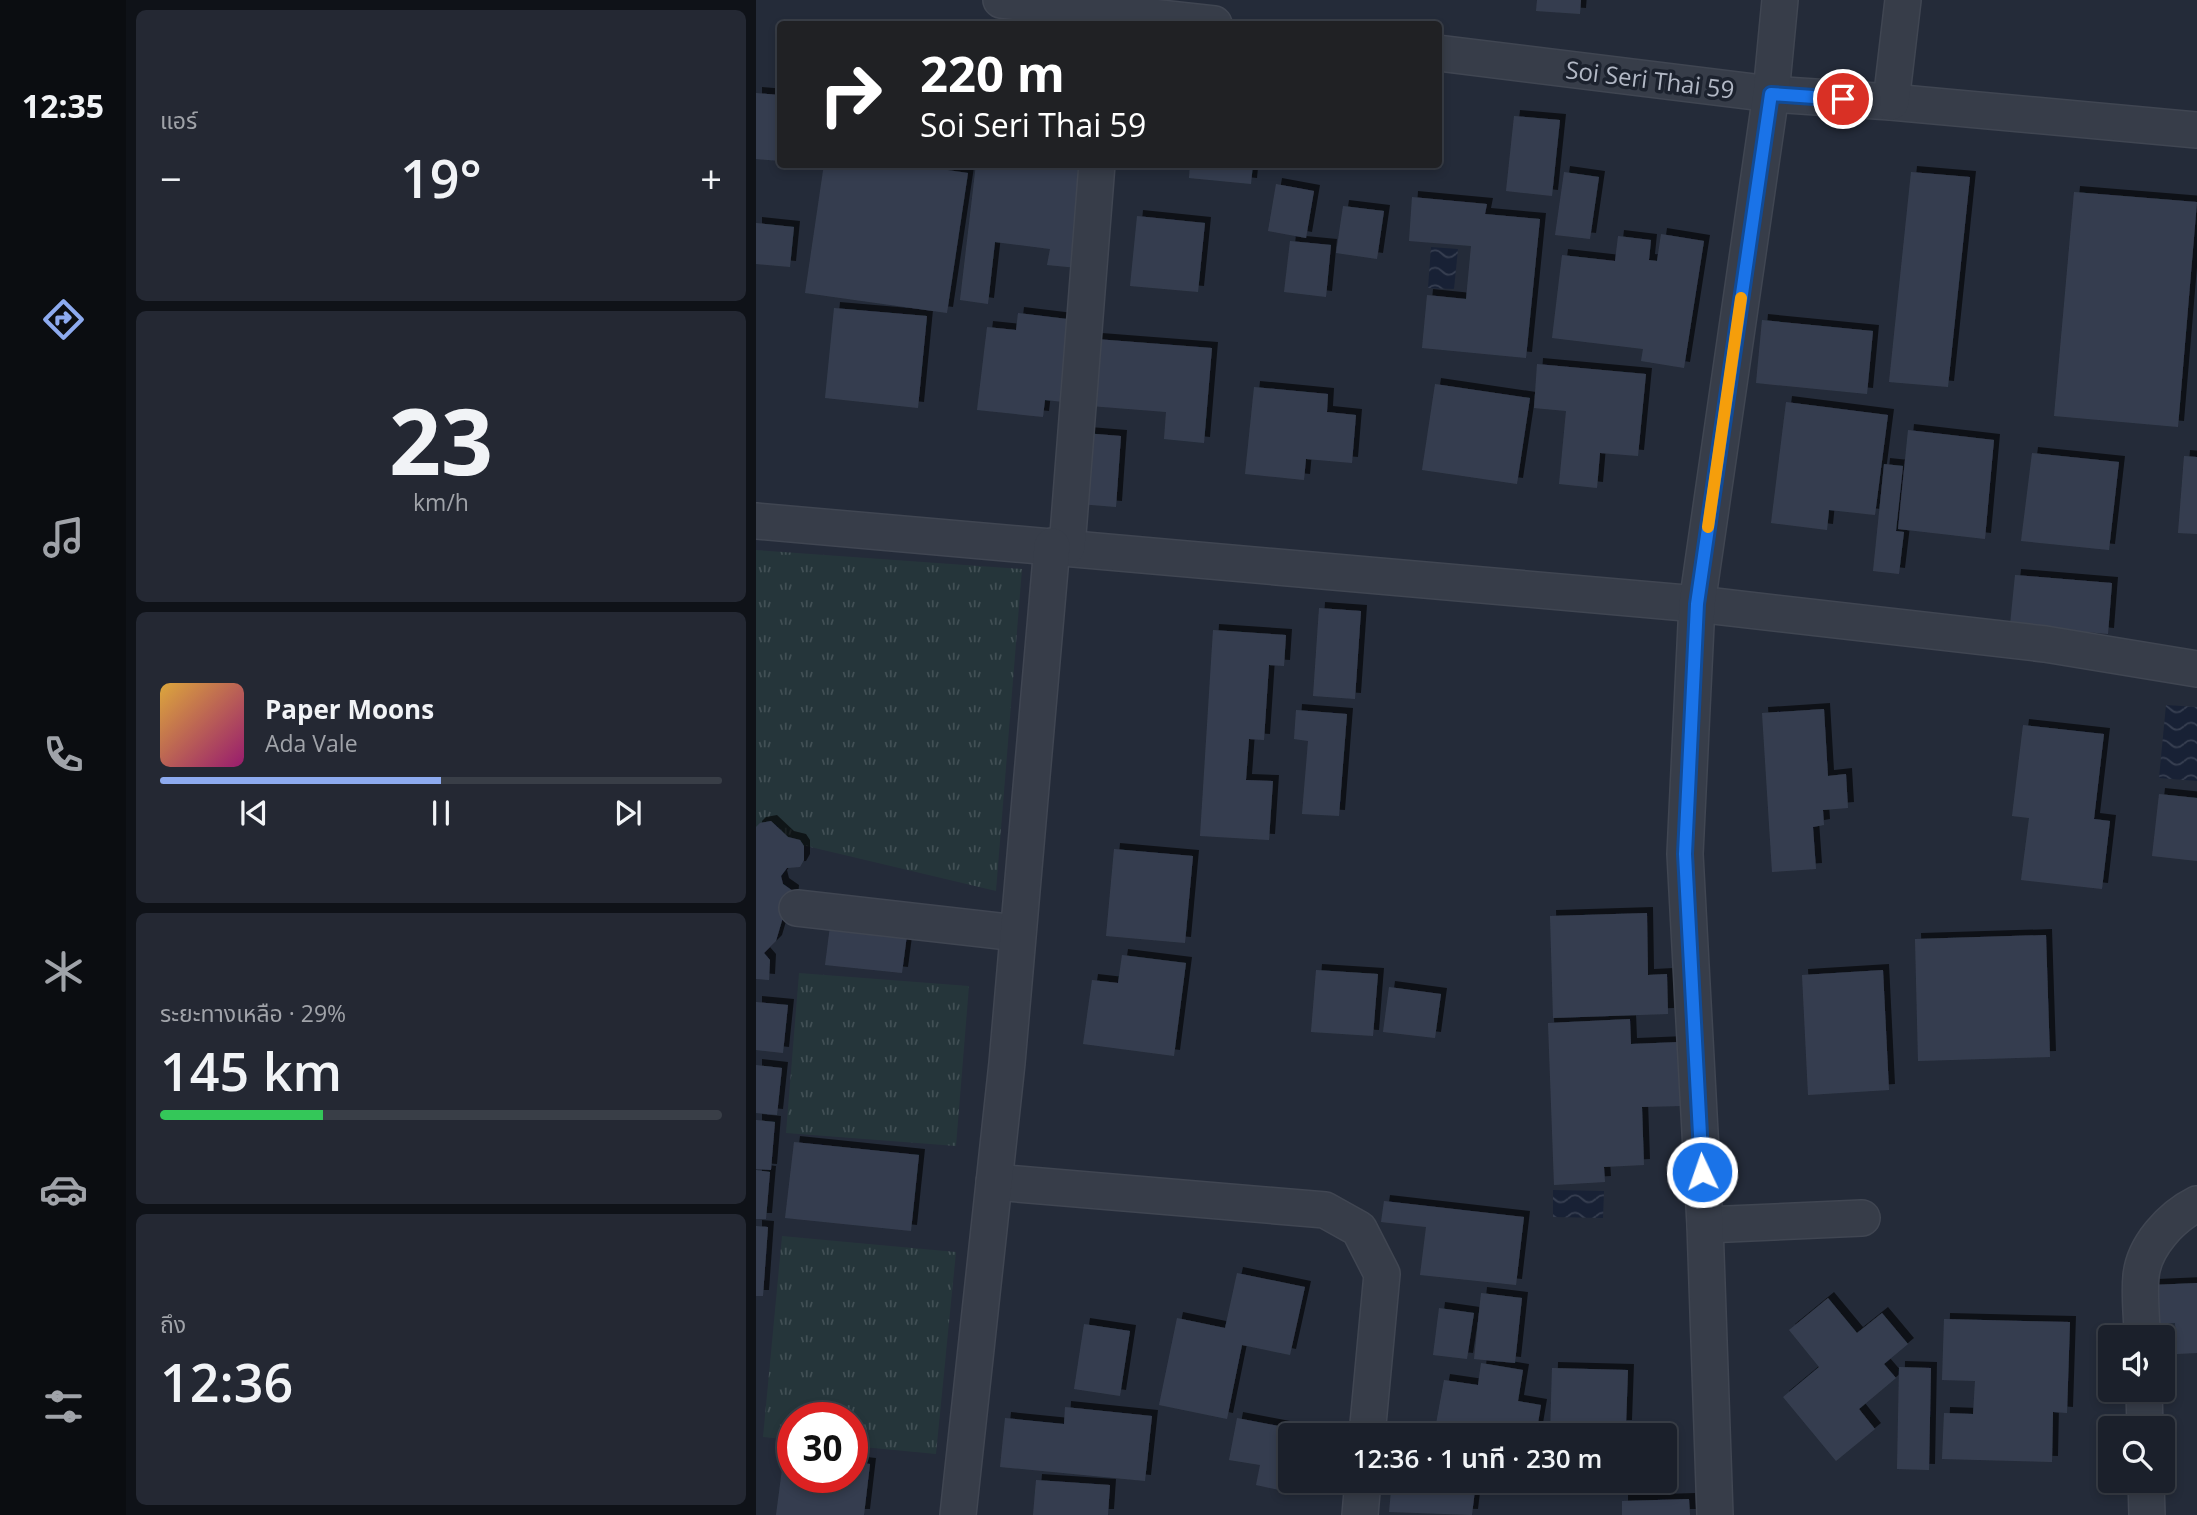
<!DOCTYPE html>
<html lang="th">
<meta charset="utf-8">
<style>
body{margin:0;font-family:"Open Sans","Noto Sans Thai",sans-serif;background:#242833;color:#f1f3f6;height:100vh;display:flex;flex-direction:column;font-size:26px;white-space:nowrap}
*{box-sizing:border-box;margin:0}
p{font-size:23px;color:#a0a3a9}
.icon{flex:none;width:38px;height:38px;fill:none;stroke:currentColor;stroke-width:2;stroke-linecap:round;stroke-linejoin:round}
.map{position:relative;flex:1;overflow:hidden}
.side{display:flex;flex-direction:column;gap:10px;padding:10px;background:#0f1218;width:630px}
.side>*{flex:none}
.banner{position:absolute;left:21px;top:21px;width:665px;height:147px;border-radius:7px;box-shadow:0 4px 10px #0003,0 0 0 2px #393e47;background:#202124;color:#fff;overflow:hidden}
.fabs{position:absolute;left:1342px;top:1325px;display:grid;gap:14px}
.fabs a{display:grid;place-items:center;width:77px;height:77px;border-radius:7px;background:#1b202b;box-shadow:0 4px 10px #0003,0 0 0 2px #393e47;font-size:35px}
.speed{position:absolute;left:21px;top:1402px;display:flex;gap:14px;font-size:35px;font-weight:700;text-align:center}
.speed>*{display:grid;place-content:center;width:91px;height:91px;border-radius:50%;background:#1b202b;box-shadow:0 4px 10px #0003,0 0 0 2px #393e47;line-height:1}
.speed .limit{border:10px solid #d22;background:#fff;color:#111}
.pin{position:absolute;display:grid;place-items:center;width:60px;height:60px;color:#fff;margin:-30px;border:4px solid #fff;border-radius:50%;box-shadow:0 2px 7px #0007}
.me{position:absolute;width:77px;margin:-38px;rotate:357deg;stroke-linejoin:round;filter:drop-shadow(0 0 5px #0008)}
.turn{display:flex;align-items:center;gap:24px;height:147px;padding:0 28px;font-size:32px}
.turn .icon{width:91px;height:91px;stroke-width:2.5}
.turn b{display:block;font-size:49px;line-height:60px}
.big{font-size:52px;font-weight:600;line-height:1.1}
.side .tile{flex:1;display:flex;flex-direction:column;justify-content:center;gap:10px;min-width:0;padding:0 24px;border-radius:10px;background:#242833}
.side .dial{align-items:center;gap:0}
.dial b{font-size:91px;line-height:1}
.song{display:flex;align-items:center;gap:21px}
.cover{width:84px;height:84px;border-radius:10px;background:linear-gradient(135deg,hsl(40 70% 55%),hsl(320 70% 35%))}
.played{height:7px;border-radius:4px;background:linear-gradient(90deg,#8daaef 50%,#393e47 50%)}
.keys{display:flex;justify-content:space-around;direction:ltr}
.heat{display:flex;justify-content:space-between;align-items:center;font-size:38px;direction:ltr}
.charge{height:10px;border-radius:5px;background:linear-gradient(90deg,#34c759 29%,#393e47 0)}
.trip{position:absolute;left:522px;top:1423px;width:399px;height:70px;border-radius:7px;background:#1b202b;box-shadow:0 4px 10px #0003,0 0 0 2px #393e47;font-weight:600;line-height:70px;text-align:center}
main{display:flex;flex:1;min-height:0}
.menu{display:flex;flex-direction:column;width:126px;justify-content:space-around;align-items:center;background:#0b0d11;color:#a0a3a9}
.menu .icon{width:49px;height:49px}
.menu .current{color:#8daaef}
.menu b{font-size:32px;color:#f1f3f6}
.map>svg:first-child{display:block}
</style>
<main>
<nav class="menu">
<b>12:35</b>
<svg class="icon current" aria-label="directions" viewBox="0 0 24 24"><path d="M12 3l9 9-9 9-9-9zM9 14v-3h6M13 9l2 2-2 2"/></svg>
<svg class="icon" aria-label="music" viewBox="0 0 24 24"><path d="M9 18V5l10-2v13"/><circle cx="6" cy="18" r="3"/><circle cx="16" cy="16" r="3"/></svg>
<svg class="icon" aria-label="phone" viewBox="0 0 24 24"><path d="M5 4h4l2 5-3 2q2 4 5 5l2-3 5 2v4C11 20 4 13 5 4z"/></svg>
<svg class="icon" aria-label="climate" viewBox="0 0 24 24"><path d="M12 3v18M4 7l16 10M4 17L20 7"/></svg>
<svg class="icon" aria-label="car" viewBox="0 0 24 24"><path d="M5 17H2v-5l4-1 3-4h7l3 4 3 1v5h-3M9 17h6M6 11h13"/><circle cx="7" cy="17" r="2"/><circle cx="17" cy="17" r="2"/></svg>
<svg class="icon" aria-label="filters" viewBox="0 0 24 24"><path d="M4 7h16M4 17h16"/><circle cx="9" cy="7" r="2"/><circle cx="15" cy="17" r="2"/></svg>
</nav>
<section class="side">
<div class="tile"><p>แอร์</p>
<div class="heat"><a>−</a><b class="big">19°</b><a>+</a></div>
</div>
<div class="tile dial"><b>23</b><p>km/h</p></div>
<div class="tile">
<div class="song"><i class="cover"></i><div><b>Paper Moons</b><p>Ada Vale</p></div></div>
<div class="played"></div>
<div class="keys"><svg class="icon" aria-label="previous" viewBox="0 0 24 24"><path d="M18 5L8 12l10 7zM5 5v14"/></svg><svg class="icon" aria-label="pause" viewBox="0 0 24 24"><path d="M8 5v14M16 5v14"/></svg><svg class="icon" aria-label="next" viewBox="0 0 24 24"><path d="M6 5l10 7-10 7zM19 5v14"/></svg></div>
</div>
<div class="tile"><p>ระยะทางเหลือ · 29%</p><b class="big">145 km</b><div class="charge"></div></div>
<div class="tile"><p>ถึง</p><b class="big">12:36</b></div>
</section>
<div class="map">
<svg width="1441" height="1515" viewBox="0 0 1441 1515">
<defs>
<pattern id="grass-tufts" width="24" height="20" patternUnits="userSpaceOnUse" patternTransform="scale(1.75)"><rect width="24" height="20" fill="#25353a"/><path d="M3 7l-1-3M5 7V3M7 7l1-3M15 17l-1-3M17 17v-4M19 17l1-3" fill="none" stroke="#425055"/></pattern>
<pattern id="water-waves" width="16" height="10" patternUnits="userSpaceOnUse" patternTransform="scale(1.75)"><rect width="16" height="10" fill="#182135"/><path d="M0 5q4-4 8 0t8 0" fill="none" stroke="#373f51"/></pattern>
<filter id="shadow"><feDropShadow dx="6" dy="-6" stdDeviation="0" flood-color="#0009"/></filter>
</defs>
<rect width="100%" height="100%" fill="#242b39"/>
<!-- grass -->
<g fill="url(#grass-tufts)">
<polygon points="0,550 266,569 240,891 0,834"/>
<polygon points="43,973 213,986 200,1146 30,1133"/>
<polygon points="26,1236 200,1252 180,1454 96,1446 96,1418 37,1418 37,1440 7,1437"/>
</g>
<!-- water -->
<g fill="url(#water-waves)">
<polygon points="675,247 702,249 698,289 672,288"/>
<polygon points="1410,705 1441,707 1441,781 1403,778"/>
<polygon points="797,1190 848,1191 847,1218 797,1217"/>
</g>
<!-- building -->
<g fill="#363e4f" filter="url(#shadow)">
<polygon points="781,0 825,0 824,14 780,11"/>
<polygon points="0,93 24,95 24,161 0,159"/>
<polygon points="758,116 804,120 796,196 750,191"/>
<polygon points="68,164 150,164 212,173 191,313 49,293"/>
<polygon points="220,164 259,164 300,169 300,164 334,164 322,268 291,265 294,249 239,242 232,304 204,300"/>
<polygon points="434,164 497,164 495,184 433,178"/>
<polygon points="808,172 843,177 834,239 799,235"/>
<polygon points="1155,172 1214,177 1192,387 1133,382"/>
<polygon points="520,184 558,191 550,238 512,231"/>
<polygon points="1318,192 1441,202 1422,427 1298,416"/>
<polygon points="656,197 731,204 729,214 784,219 770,358 666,348 671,295 710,299 715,246 653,241"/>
<polygon points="587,206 628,211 621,259 580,253"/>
<polygon points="381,216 449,223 442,292 374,286"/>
<polygon points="0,223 38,227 34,267 0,264"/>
<polygon points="905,234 948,241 928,368 885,361 887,349 796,338 806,255 859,261 862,236 895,240 893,260 901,261"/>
<polygon points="534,241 575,245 570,297 528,292"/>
<polygon points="78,308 171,316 162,408 69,398"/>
<polygon points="262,313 328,321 318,403 289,400 287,417 221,410 231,327 260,330"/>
<polygon points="1006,320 1117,331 1111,394 1000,383"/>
<polygon points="340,339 456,348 448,443 408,439 410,412 334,406"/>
<polygon points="781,364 890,374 882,456 844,453 841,488 803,484 810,411 778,408"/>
<polygon points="679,384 774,398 761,484 666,470"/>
<polygon points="498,387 572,394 571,412 600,415 596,463 550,459 548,480 489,474"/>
<polygon points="1030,402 1132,415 1119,515 1073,510 1071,530 1015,523"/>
<polygon points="1152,430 1238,440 1229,539 1142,529"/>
<polygon points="328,433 365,436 360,507 323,504"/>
<polygon points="1276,453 1363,462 1353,550 1265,541"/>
<polygon points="1428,456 1441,457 1441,534 1422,533"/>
<polygon points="1128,464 1147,466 1140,531 1148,532 1143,574 1117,571"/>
<polygon points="1259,575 1356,583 1352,634 1254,625"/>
<polygon points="563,608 605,611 599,699 557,696"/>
<polygon points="457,630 530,635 528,666 513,665 508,740 493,739 490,780 517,781 513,840 444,836"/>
<polygon points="1068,709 1072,776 1090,774 1092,808 1067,810 1068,825 1057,827 1060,869 1016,872 1006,713"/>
<polygon points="540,710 591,714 583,816 546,814 552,741 538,739"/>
<polygon points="1267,725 1348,734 1338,819 1354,821 1346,889 1265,880 1273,818 1256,816"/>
<polygon points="1403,794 1441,798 1441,861 1396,856"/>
<polygon points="15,821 32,837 44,840 48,846 48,860 44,867 31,868 25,876 27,884 37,891 36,902 30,907 20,941 8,953 14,960 13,980 0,979 0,827 4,823"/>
<polygon points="358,849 437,856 429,943 350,936"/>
<polygon points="891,913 892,975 911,974 912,1014 797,1018 794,916"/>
<polygon points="74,926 151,935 146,973 69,965"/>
<polygon points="1290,935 1294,1057 1162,1061 1159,939"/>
<polygon points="366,955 430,963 418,1056 327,1044 336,980 362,983"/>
<polygon points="560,970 622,974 617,1036 555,1032"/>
<polygon points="1127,970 1133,1090 1052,1095 1046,975"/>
<polygon points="633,987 685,994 679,1038 627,1032"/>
<polygon points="0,1002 32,1005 27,1053 0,1050"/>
<polygon points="874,1019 875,1044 923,1042 925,1106 886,1107 888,1165 848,1167 849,1182 798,1185 792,1023"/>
<polygon points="0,1065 26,1068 21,1115 0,1113"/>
<polygon points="0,1120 19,1122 15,1170 0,1169"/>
<polygon points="38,1142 163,1155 155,1231 29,1218"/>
<polygon points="0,1170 14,1172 10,1219 0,1219"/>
<polygon points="628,1201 768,1217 760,1285 664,1275 670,1227 625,1222"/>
<polygon points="0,1226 12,1227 7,1296 0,1296"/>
<polygon points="481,1273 549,1287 534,1355 486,1345 471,1419 403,1405 421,1318 469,1328"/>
<polygon points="1441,1283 1441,1353 1421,1354 1419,1323 1397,1324 1395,1285"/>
<polygon points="725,1293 766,1298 759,1363 718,1359"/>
<polygon points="1072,1298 1101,1333 1126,1313 1152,1344 1128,1364 1140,1378 1103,1409 1119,1429 1080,1461 1027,1397 1063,1367 1033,1330"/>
<polygon points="683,1308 718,1313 711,1359 677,1355"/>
<polygon points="1188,1319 1314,1322 1311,1413 1297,1412 1296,1462 1186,1459 1188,1413 1217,1414 1219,1381 1186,1380"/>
<polygon points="328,1324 374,1331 364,1396 318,1389"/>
<polygon points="725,1363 767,1370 762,1401 785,1405 780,1435 678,1435 688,1380 722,1385"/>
<polygon points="1143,1367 1175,1368 1173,1470 1141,1469"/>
<polygon points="796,1368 872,1370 870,1426 849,1426 849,1435 794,1435"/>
<polygon points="309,1407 396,1416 389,1481 244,1467 249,1418 308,1424"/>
<polygon points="481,1418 565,1434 534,1435 534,1474 531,1473 528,1491 500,1485 504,1465 473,1460"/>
<polygon points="28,1454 37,1455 37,1477 96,1477 96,1462 114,1464 108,1515 20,1515"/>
<polygon points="280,1480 354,1485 352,1515 277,1515"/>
<polygon points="636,1480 737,1480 736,1491 719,1490 716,1515 633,1512"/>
<polygon points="933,1499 934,1515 866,1515 866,1501"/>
</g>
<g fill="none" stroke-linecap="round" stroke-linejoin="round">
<defs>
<g id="minor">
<polyline points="245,0 458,24"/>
<polyline points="682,53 1015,94 1135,102 1441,130"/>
<polyline points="1135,102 1147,0"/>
<polyline points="0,521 941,604 1289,644 1441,669"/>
<polyline points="311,547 341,164"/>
<polyline points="41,908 262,933"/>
<polyline points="238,1182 569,1210 603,1229 626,1274 611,1435"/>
<polyline points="949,1225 1106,1218"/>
<path d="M 1386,1337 C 1386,1317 1383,1296 1385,1276 C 1388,1246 1415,1217 1441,1204"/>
<polyline points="1388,1390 1389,1428"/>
<polyline points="1390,1480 1391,1515"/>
<polyline points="202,1515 251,1063 296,546"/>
<polyline points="604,1515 607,1480"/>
<polyline points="959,1515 949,1225 929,854 941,604 1015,94 1024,0"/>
</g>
</defs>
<!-- minor casing -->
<use href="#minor" stroke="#404652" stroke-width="38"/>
<!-- minor -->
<use href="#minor" stroke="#373d49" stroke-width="35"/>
</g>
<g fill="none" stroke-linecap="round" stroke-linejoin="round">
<defs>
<polyline id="route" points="946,1172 929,854 941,604 1015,94 1087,99"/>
</defs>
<!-- route casing -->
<use href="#route" stroke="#114b97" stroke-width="18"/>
<!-- route -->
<use href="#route" stroke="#1a73e8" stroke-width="12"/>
<!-- slow -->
<polyline stroke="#f59e0b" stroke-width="12" points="952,527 985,298"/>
</g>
<g text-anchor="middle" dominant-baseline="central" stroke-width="7" stroke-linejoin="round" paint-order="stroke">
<!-- street labels -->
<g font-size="24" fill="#b2b8c5" stroke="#1c222e">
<text transform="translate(894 79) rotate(7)">Soi Seri Thai 59</text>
</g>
</g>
</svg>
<div class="fabs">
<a><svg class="icon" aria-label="sound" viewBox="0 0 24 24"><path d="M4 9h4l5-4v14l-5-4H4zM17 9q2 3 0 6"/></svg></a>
<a><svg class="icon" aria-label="search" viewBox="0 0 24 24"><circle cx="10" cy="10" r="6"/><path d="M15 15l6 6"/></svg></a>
</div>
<div class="speed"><div class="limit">30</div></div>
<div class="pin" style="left:1087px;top:99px;background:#d93025"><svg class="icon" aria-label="arrive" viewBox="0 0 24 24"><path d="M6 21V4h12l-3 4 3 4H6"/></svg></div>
<svg class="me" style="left:946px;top:1172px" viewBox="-20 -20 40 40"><circle r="17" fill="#1a73e8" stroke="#fff" stroke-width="3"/><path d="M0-11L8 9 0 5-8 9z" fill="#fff"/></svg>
<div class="trip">12:36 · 1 นาที · 230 m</div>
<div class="banner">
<div class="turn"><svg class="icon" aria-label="right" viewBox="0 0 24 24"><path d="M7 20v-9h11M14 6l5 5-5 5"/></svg><div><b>220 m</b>Soi Seri Thai 59</div></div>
</div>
</div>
</main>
